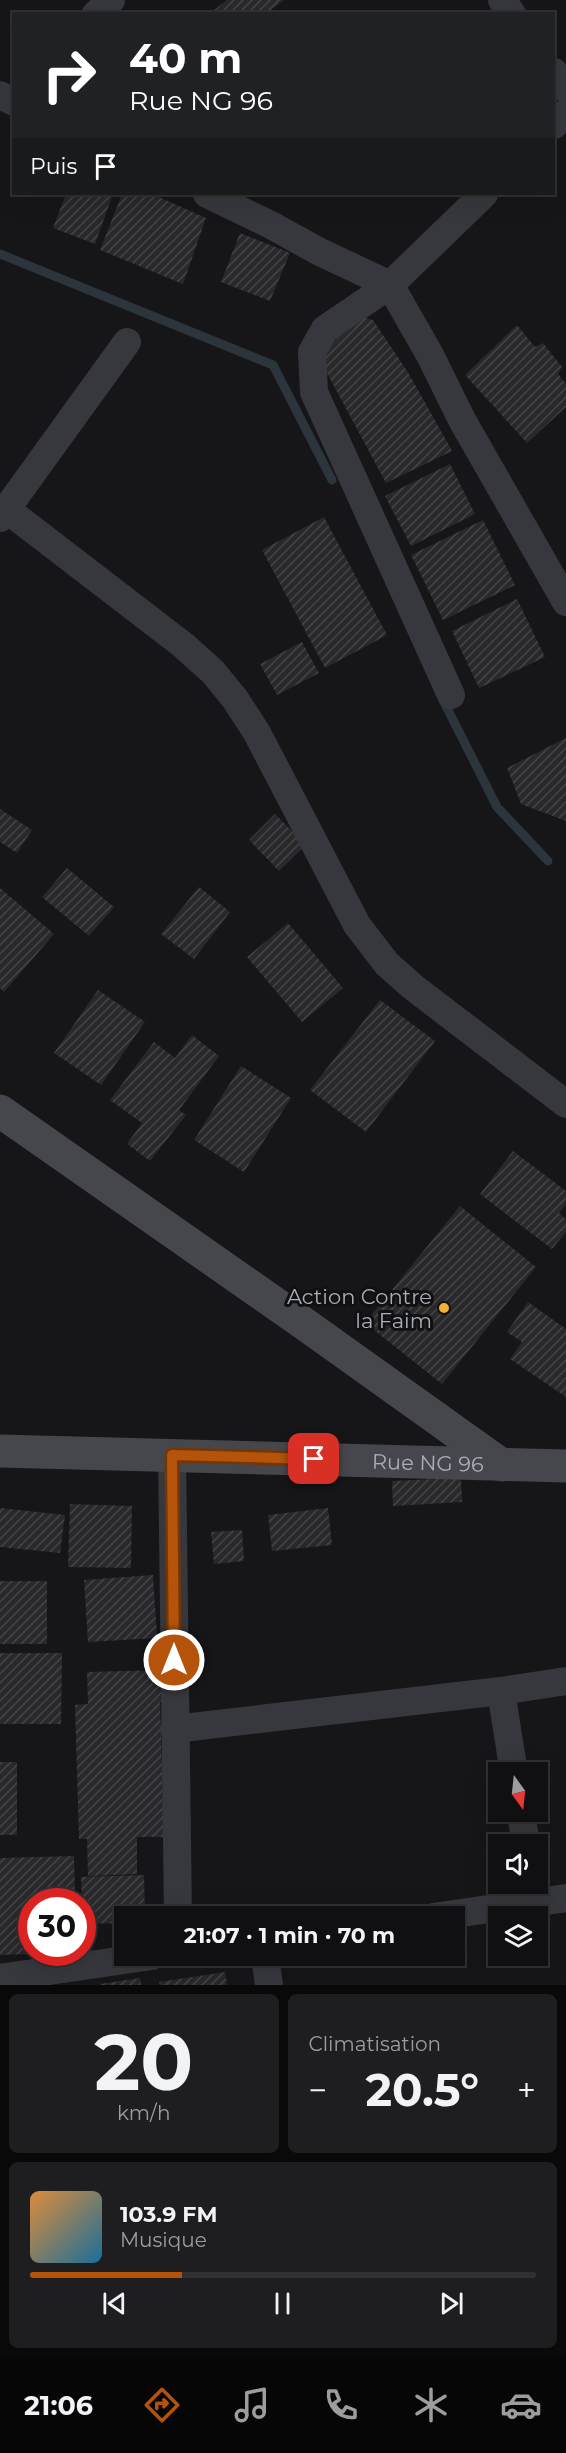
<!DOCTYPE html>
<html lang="fr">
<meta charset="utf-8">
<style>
body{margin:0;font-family:Montserrat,sans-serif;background:#1e1e20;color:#f1f3f6;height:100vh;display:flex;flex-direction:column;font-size:22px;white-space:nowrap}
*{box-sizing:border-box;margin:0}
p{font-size:20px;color:#9c9d9f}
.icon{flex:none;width:33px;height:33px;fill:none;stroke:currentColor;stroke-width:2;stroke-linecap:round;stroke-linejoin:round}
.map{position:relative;height:1985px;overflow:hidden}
.side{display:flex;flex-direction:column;gap:9px;padding:9px;background:#09090a;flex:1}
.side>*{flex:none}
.banner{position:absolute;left:12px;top:12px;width:543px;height:183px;border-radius:0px;box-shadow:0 6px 24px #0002,0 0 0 2px #303032;background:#202124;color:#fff;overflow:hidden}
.needle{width:39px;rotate:165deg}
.buttons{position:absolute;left:488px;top:1762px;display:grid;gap:12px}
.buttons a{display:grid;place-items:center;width:60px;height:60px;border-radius:0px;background:#101012;box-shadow:0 6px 24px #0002,0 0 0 2px #303032;font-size:30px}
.speed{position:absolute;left:18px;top:1888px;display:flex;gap:12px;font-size:30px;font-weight:700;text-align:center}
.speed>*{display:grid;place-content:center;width:78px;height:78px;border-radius:50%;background:#101012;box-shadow:0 6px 24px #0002,0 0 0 2px #303032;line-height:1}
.speed .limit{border:9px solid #d22;background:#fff;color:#111}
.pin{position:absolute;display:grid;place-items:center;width:51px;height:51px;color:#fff;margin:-26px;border-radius:12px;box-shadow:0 3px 9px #0006}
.me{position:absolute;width:66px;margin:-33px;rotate:0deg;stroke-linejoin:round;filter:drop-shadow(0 0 4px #0008)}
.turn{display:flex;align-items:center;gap:21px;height:126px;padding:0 18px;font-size:27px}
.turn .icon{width:78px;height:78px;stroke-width:2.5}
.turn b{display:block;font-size:42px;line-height:51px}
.then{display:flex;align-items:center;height:57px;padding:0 18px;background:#0003;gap:12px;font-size:22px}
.big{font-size:45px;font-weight:700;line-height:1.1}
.side .tile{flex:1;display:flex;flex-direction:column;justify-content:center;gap:9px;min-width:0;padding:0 21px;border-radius:9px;background:#1e1e20}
.side .dial{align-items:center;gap:0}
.dial b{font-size:78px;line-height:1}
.song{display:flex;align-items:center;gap:18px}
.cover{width:72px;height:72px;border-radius:9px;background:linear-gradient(135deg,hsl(30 70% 55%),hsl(200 70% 35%))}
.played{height:6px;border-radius:3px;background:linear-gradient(90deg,#b45309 30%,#303032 30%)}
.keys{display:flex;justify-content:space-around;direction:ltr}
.heat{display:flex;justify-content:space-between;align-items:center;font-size:33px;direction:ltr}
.side .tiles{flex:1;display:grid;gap:9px;grid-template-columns:1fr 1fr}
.tile:last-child{grid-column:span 2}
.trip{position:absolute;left:114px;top:1906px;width:351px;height:60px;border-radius:0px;background:#101012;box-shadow:0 6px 24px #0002,0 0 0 2px #303032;font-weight:700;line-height:60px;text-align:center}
.tab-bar{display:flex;height:96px;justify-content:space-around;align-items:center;background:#060607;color:#9c9d9f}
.tab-bar .icon{width:42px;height:42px}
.tab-bar .active{color:#b45309}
.tab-bar b{font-size:27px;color:#f1f3f6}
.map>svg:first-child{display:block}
</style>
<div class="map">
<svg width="566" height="1985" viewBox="0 0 566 1985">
<defs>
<pattern id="building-hatch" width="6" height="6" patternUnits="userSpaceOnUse" patternTransform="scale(1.5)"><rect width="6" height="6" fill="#29292c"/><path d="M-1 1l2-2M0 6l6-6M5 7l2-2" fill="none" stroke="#454548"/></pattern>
</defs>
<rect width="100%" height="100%" fill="#161618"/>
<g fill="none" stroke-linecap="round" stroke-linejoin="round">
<!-- stream -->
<g stroke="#2c353c" stroke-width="9">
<polyline points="0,254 273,365 332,480"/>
<polyline points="443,700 497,807 548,861"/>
</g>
</g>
<!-- building -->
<g fill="url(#building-hatch)">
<polygon points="227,0 284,0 266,14 209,14"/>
<polygon points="66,194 113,194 95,244 53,228"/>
<polygon points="122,194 152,194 206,218 183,284 100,250"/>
<polygon points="240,233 290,253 270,301 221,282"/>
<polygon points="355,315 373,320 409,374 452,451 386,483 320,360"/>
<polygon points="517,325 535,347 543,343 562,367 558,374 566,384 566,407 527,443 465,375"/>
<polygon points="450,464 475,514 411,546 385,496"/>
<polygon points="324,517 387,635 325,668 262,550"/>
<polygon points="483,520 515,585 443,620 411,555"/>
<polygon points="517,599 545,657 479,688 452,631"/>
<polygon points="302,642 319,673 277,695 260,664"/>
<polygon points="566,738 566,821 521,804 507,768"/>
<polygon points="0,809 32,830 17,853 0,842"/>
<polygon points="275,814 306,845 279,871 249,840"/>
<polygon points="67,868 114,907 89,936 42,897"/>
<polygon points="199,887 230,912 194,959 161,934"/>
<polygon points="0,888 54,934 4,992 0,988"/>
<polygon points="288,923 343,988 302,1022 247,957"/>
<polygon points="98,990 145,1022 101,1085 54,1053"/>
<polygon points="380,1000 435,1041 366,1132 310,1090"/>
<polygon points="192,1035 219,1056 179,1110 186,1115 150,1161 127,1144 142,1123 110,1100 154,1042 175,1058"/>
<polygon points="241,1066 291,1098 244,1172 194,1140"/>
<polygon points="513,1151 566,1191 566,1204 559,1213 566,1219 566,1232 552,1249 480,1194"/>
<polygon points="460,1206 536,1267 442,1384 365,1323"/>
<polygon points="528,1302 566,1329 566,1397 510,1359 522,1342 507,1332"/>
<polygon points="461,1478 462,1502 393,1506 392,1481"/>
<polygon points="70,1504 132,1506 131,1568 68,1567"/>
<polygon points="0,1508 65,1515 60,1553 0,1547"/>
<polygon points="328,1508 332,1545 272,1551 268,1515"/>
<polygon points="242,1530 244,1561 214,1564 211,1532"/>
<polygon points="153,1575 157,1638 88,1642 84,1580"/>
<rect x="0" y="1581" width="47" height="63"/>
<polygon points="0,1653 62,1653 61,1724 0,1724"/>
<polygon points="164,1670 165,1702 160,1702 164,1837 137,1837 137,1874 88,1876 87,1839 79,1839 75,1705 88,1704 87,1672"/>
<rect x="0" y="1762" width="17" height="73"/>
<polygon points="74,1856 75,1902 32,1902 32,1954 0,1955 0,1858"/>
<polygon points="144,1875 145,1917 124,1917 124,1923 83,1924 81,1877"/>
<polygon points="225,1972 227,1985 160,1985 159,1982"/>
<polygon points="140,1978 141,1985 100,1985 100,1984"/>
</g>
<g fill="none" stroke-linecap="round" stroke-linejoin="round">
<!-- street -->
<g stroke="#37383d" stroke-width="28">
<polyline points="502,0 512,14"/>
<polyline points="96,14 111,0"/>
<polyline points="554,72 566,89"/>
<polyline points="0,95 14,102"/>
<polyline points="554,125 566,113"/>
<polyline points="207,194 271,225 318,251 390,285 430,355 462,420 566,602"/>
<polyline points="6,509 183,645 213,672 235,699 257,733 357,925 387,964 413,987 566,1104"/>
<polyline points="0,518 127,342"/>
<polyline points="451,695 314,392 312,352 325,329 390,285 484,194"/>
<polyline points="172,1455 178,1917"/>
<polyline points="501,1691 514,1773"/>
<polyline points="174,1729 501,1691 566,1681"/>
<polyline points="521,1812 526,1845"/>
<polyline points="433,1917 566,1898"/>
<polyline points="265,1956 269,1985"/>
<polyline points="0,1978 152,1956"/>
</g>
<!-- secondary -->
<g stroke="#45474d" stroke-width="33">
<polyline points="0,1111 306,1325 502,1465"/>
<path id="s1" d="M 0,1451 L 566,1466"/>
</g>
</g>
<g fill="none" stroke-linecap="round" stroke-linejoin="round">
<defs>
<polyline id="route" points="174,1660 172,1455 314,1459"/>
</defs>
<!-- route casing -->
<use href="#route" stroke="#753606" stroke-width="15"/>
<!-- route -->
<use href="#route" stroke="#b45309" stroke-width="10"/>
</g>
<!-- markers -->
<circle fill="#f2b134" stroke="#111113" stroke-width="2" cx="444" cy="1308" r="6"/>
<g text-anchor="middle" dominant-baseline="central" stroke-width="6" stroke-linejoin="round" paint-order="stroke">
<!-- poi labels -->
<g font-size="21" fill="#a8adb8" stroke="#111113" text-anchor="end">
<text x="432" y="1296">Action Contre<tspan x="432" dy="24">la Faim</tspan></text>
</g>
<!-- street labels -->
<g font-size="21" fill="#a8adb8" stroke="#111113">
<text stroke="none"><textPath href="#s1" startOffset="428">Rue NG 96</textPath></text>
</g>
</g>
</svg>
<div class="buttons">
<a><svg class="needle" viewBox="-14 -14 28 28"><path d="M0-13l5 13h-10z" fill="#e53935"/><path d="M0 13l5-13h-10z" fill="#9c9d9f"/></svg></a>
<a><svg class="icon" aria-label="sound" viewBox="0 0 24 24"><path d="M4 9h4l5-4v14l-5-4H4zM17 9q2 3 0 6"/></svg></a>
<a><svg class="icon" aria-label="layers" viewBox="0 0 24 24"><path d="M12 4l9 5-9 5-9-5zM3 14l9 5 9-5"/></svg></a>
</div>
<div class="speed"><div class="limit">30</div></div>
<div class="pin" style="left:314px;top:1459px;background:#d93025"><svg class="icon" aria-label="arrive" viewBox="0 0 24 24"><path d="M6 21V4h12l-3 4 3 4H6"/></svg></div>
<svg class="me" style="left:174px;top:1660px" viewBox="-20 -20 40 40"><circle r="17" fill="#b45309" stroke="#fff" stroke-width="3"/><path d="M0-11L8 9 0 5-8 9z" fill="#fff"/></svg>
<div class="trip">21:07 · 1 min · 70 m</div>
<div class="banner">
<div class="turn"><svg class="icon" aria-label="right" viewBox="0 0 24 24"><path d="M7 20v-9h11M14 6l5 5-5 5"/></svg><div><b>40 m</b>Rue NG 96</div></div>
<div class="then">Puis<svg class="icon" aria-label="arrive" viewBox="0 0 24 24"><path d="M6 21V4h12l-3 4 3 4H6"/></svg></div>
</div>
</div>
<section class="side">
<div class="tiles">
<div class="tile dial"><b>20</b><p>km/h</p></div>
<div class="tile"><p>Climatisation</p>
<div class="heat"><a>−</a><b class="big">20.5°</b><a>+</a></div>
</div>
<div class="tile">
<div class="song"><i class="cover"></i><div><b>103.9 FM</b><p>Musique</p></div></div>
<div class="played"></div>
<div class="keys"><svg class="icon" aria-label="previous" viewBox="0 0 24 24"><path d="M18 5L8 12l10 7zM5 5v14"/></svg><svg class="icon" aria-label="pause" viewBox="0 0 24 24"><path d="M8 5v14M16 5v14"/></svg><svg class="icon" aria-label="next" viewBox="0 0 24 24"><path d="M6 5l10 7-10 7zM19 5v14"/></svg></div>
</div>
</div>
</section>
<nav class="tab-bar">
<b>21:06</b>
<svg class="icon active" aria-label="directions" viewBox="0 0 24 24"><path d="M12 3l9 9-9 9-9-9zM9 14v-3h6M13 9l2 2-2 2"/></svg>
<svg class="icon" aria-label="music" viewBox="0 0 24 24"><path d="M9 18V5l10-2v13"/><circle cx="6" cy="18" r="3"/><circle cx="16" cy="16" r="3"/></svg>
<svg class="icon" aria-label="phone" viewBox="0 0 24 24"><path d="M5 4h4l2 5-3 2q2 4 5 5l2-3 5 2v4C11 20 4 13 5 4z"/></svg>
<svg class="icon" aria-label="climate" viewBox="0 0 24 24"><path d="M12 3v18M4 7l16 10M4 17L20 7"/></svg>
<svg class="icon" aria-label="car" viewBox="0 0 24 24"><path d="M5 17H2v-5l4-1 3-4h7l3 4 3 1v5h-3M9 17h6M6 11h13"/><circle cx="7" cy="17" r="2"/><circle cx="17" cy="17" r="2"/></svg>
</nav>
